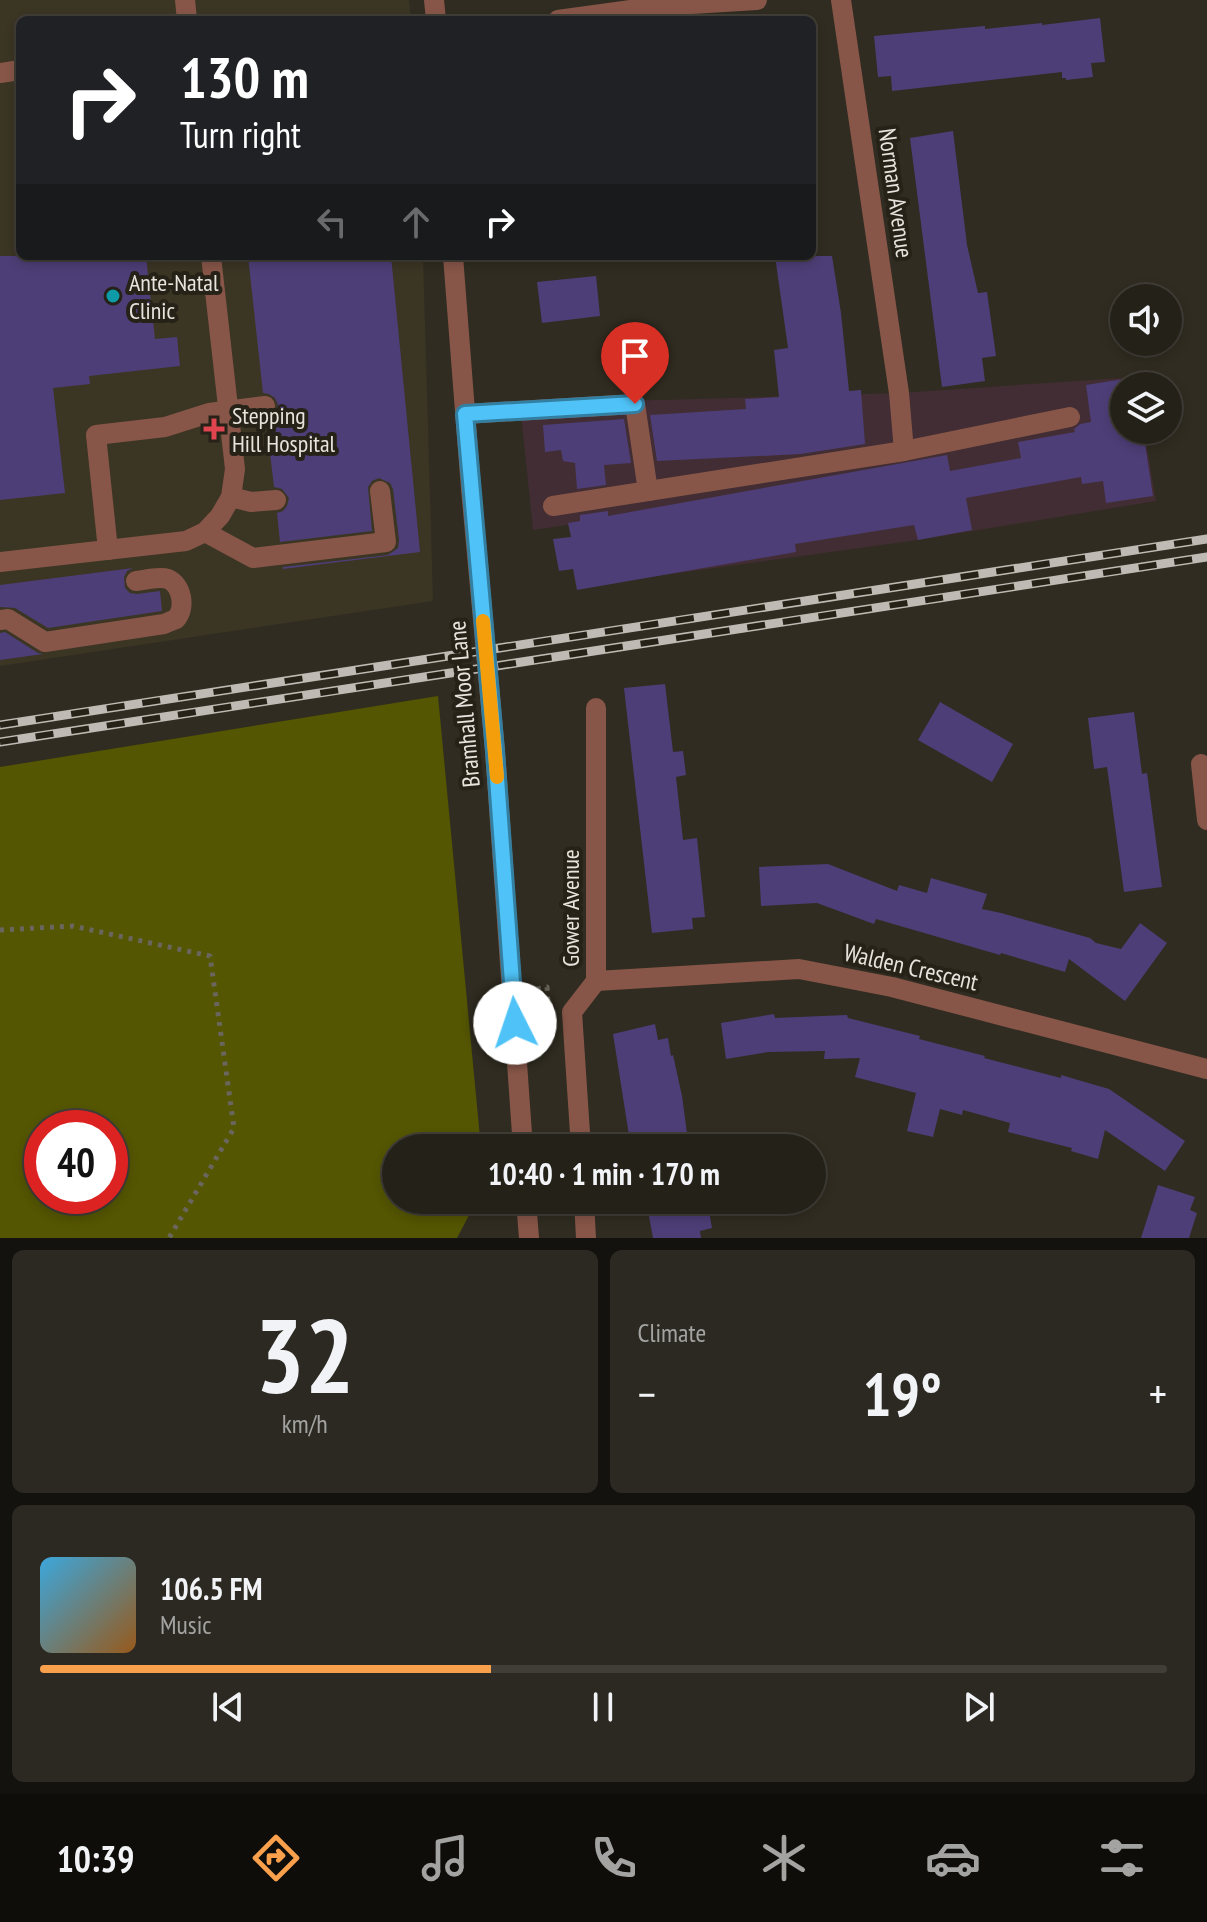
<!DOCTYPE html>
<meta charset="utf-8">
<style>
body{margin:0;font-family:"PT Sans Narrow",sans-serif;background:#2c2922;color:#f1f3f6;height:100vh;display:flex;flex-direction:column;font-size:30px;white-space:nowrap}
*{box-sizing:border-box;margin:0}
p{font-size:26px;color:#a3a3a2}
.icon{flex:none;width:44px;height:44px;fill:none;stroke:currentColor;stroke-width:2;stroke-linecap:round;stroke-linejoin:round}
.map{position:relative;height:1238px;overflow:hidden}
.drawer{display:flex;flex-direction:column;gap:12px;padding:12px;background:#14120e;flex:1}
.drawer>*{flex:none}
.guide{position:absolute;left:16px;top:16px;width:800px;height:244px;border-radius:12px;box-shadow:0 4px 12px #0003,0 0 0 2px #413e38;background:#202124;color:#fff;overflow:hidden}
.buttons{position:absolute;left:1110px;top:284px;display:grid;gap:16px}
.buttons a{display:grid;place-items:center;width:72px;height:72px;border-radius:50%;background:#242119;box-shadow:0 4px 12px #0003,0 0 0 2px #413e38;font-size:40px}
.speed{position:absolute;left:24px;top:1110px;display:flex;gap:16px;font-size:40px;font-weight:700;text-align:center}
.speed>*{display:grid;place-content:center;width:104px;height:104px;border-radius:50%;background:#242119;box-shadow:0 4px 12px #0003,0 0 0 2px #413e38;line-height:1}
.speed .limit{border:12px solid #d22;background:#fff;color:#111}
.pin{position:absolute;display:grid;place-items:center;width:68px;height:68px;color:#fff;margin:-82px -34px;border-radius:50% 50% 50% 0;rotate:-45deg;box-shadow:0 0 8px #0007}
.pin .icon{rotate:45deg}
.me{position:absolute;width:88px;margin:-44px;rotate:356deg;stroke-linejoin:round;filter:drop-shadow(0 0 6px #0008)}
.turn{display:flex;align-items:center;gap:28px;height:168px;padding:0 32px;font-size:36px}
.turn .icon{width:104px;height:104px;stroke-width:2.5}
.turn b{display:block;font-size:56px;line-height:68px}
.lanes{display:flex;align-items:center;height:76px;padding:0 32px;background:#0003;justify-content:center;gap:40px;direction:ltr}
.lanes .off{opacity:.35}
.big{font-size:60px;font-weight:600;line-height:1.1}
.drawer .card{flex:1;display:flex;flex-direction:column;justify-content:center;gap:12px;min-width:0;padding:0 28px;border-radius:12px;background:#2c2922}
.drawer .dial{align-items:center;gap:0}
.dial b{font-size:104px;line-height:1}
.song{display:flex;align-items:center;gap:24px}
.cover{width:96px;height:96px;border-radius:12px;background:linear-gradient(135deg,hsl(200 70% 55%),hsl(30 70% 35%))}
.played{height:8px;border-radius:4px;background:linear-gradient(90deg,#f9a04c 40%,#413e38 40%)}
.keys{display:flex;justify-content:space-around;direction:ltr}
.heat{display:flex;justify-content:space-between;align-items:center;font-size:44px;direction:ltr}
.drawer .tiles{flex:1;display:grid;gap:12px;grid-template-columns:1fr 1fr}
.card:last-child{grid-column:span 2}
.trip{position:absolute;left:382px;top:1134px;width:444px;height:80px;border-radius:40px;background:#242119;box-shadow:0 4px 12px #0003,0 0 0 2px #413e38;font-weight:600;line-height:80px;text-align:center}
.tab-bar{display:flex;height:128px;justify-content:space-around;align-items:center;background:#0e0d0a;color:#a3a3a2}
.tab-bar .icon{width:56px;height:56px}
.tab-bar .selected{color:#f9a04c}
.tab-bar b{font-size:36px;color:#f1f3f6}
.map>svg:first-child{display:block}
</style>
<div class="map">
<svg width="1207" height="1238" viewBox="0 0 1207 1238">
<rect width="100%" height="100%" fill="#302c21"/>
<!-- commercial -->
<polygon fill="#412d33" points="1136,377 1137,386 1124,386 1124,430 1144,430 1156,501 918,540 591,585 581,523 533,530 520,404 899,393"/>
<!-- built -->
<polygon fill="#3b3524" points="0,0 409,0 411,20 20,20 20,256 423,256 433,601 0,666"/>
<!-- forest -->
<path fill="#545602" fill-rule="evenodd" d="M 438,696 L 481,1148 L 396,1148 L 396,1200 L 477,1200 L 457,1238 L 0,1238 L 0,767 ZM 42,1128 L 110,1128 L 110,1196 L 42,1196 Z"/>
<!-- building -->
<g fill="#4e3e77">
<polygon points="1100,18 1105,62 1091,63 1093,77 1066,80 1066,78 1062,78 1062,72 892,91 891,76 878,77 874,36 985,26 985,29 1042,23 1042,25"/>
<polygon points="953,131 967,245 978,293 987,292 996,356 982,358 985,381 942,387 910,138"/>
<polygon points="0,256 146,256 155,339 177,337 180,366 89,376 90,384 53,388 65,493 0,500"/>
<polygon points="248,256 391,256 420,552 283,569 283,567 388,555 398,548 399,540 393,489 390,483 379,478 372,481 368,487 372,531 280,542 277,513 283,511 287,506 289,498 282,489 274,487 266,419 273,416 278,405 275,398 269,394 263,393"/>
<polygon points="775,256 832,256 841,313 849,391 861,390 865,444 801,454 657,461 650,415 746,409 745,399 779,397 774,350 788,348"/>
<polygon points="596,276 600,316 542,323 537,282"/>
<polygon points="1136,377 1137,386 1124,386 1124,430 1143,430 1153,496 1106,503 1103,481 1082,484 1081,477 966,498 972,530 918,540 914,525 795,544 796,552 577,590 573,569 559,571 553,539 571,537 568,523 580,521 580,515 608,511 608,516 947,455 950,471 1021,458 1018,442 1075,432 1074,429 1080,424 1091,422 1086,385"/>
<polygon points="624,419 631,463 604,465 606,485 577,489 575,463 563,461 561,450 545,452 543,425"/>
<polygon points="133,568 127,571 124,577 125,588 130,593 137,594 160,591 162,611 48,628 15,608 0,607 0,585"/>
<polygon points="5,632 38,653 43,654 0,660 0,633"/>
<polygon points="665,684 673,752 683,751 686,775 676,777 683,840 697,838 705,917 692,918 693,929 652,933 624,688"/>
<polygon points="940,702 1013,744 992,782 918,740"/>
<polygon points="1134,712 1142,774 1147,773 1162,887 1124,892 1107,767 1094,769 1088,718"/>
<polygon points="828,864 897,891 899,885 927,893 931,878 987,894 982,909 1001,913 1090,938 1096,943 1121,949 1140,923 1167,943 1125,1001 1069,959 1065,972 1001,953 1000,955 876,919 874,924 817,903 761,906 759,867"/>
<polygon points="774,1014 775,1018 847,1015 848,1018 920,1036 919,1039 985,1056 984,1058 1061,1078 1061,1075 1109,1089 1185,1141 1165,1171 1105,1130 1098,1159 1071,1151 1072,1148 1008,1132 1010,1123 963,1110 962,1115 940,1109 933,1137 907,1131 916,1093 855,1077 860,1058 824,1059 825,1051 768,1052 726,1059 721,1023"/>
<polygon points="655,1024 658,1040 668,1038 671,1056 673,1055 682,1096 689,1148 631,1148 613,1034"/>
<polygon points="1158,1185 1195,1197 1190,1210 1197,1213 1189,1238 1141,1238"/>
<polygon points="646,1200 707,1200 712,1228 700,1231 701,1238 653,1238"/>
</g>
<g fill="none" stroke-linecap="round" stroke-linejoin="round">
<!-- path -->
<g stroke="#6a665d" stroke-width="5" stroke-dasharray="4 6" stroke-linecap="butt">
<polyline points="0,930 73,926 210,956 234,1128 169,1238"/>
<polyline points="537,989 547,987 548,1002"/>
</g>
<!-- minor -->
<g stroke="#875648" stroke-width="20">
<polyline points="185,0 187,20"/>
<polyline points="434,0 436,20"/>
<polyline points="841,0 899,393 904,451"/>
<polyline points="558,20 659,6 757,0"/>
<polyline points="0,73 20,70"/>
<polyline points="453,256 471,489"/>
<polyline points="465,414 635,404 648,491"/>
<polyline points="231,497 251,502 276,500"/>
<polyline points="553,506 904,451 1070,417"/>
<polyline points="205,532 253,558 386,542 380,491"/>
<polyline points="108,550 96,435 165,427 209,413 265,406"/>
<polyline points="0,562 186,541 205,532 220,516 231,497 235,469 211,256"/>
<path d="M 0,620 L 8,619 L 45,642 L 164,624 C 166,623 174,620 176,619 C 186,608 182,585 168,579 C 159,576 145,580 136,581"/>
<polyline points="495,751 523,1148"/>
<polyline points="1201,764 1207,820"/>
<polyline points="596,981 799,969 892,987 1207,1069"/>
<polyline points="581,1148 572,1012 596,981 596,708"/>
<polyline points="526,1200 529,1238"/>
<polyline points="584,1200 586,1238"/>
</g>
<defs>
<g id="rail">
<polyline points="0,725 1207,539"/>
<polyline points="0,742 1207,557"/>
</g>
</defs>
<!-- rail casing -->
<use href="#rail" stroke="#bfbbb4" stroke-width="9"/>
<!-- rail -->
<use href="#rail" stroke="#262218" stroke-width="6" stroke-dasharray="18" stroke-linecap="butt"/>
<!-- minor-bridge -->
<polyline stroke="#875648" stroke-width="20" points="471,489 495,751"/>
</g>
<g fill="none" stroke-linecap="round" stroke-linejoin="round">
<defs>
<polyline id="route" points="515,1023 495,751 465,414 635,404"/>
</defs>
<!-- route casing -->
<use href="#route" stroke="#337fa1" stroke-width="20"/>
<!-- route -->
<use href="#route" stroke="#4fc3f7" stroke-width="14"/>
<!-- slow -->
<polyline stroke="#f59e0b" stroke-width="14" points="483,621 497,777"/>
</g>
<!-- markers -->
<circle fill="#0f9aa8" stroke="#262218" stroke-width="3" cx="113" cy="296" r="8"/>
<path fill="#e0444e" stroke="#262218" stroke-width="3" d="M210 417h8v8h8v8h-8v8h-8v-8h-8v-8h8z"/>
<g text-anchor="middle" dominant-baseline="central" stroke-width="8" stroke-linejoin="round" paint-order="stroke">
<!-- street labels -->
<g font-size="24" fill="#e7e4de" stroke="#262218">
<text transform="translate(896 193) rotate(82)">Norman Avenue</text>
<text transform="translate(464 704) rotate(-95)">Bramhall Moor Lane</text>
<text transform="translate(570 908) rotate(-90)">Gower Avenue</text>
<text transform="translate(911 967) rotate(13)">Walden Crescent</text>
</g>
<!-- poi labels -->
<g font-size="24" fill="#e7e4de" stroke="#262218" text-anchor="start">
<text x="129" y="282">Ante-Natal<tspan x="129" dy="28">Clinic</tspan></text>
<text x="232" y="415">Stepping<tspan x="232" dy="28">Hill Hospital</tspan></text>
</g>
</g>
</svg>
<div class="buttons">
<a><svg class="icon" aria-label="sound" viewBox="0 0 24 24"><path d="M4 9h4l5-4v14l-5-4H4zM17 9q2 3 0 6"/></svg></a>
<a><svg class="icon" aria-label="layers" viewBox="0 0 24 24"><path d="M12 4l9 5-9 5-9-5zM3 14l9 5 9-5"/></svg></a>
</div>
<div class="speed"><div class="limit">40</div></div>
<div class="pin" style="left:635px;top:404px;background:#d93025"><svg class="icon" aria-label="arrive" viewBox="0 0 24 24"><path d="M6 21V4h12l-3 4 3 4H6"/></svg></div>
<svg class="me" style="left:515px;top:1023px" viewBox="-20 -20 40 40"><circle r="19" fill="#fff"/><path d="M0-13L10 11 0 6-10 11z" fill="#4fc3f7"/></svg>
<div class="trip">10:40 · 1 min · 170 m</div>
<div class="guide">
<div class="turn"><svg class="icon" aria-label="right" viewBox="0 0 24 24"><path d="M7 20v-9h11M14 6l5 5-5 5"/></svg><div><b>130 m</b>Turn right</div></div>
<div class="lanes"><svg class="icon off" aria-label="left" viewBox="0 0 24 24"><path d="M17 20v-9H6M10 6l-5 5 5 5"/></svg><svg class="icon off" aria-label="ahead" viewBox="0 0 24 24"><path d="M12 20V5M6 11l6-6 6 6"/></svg><svg class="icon" aria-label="right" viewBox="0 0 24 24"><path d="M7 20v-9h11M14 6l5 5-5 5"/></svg></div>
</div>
</div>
<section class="drawer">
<div class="tiles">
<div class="card dial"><b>32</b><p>km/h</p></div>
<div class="card"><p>Climate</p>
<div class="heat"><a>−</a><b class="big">19°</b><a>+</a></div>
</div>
<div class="card">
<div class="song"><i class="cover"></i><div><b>106.5 FM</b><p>Music</p></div></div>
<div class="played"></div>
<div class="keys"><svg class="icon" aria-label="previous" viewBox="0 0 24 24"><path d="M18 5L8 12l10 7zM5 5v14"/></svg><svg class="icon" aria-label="pause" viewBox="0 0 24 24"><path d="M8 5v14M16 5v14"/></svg><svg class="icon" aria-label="next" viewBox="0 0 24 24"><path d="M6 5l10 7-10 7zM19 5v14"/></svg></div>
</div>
</div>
</section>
<nav class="tab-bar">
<b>10:39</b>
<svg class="icon selected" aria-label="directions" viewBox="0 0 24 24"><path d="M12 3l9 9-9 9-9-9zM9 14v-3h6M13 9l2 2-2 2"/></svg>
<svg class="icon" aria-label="music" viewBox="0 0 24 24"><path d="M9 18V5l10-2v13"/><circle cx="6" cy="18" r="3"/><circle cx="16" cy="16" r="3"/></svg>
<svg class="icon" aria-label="phone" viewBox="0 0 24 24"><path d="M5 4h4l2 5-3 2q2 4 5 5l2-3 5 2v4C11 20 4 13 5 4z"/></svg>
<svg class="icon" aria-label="climate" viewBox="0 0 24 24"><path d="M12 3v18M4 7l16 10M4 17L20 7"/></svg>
<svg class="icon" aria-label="car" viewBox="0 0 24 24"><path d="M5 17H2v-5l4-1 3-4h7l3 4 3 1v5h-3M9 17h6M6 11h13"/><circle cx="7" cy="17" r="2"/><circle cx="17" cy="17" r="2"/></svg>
<svg class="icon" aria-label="filters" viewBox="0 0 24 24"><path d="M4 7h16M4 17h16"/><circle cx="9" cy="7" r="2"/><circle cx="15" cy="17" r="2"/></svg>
</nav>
